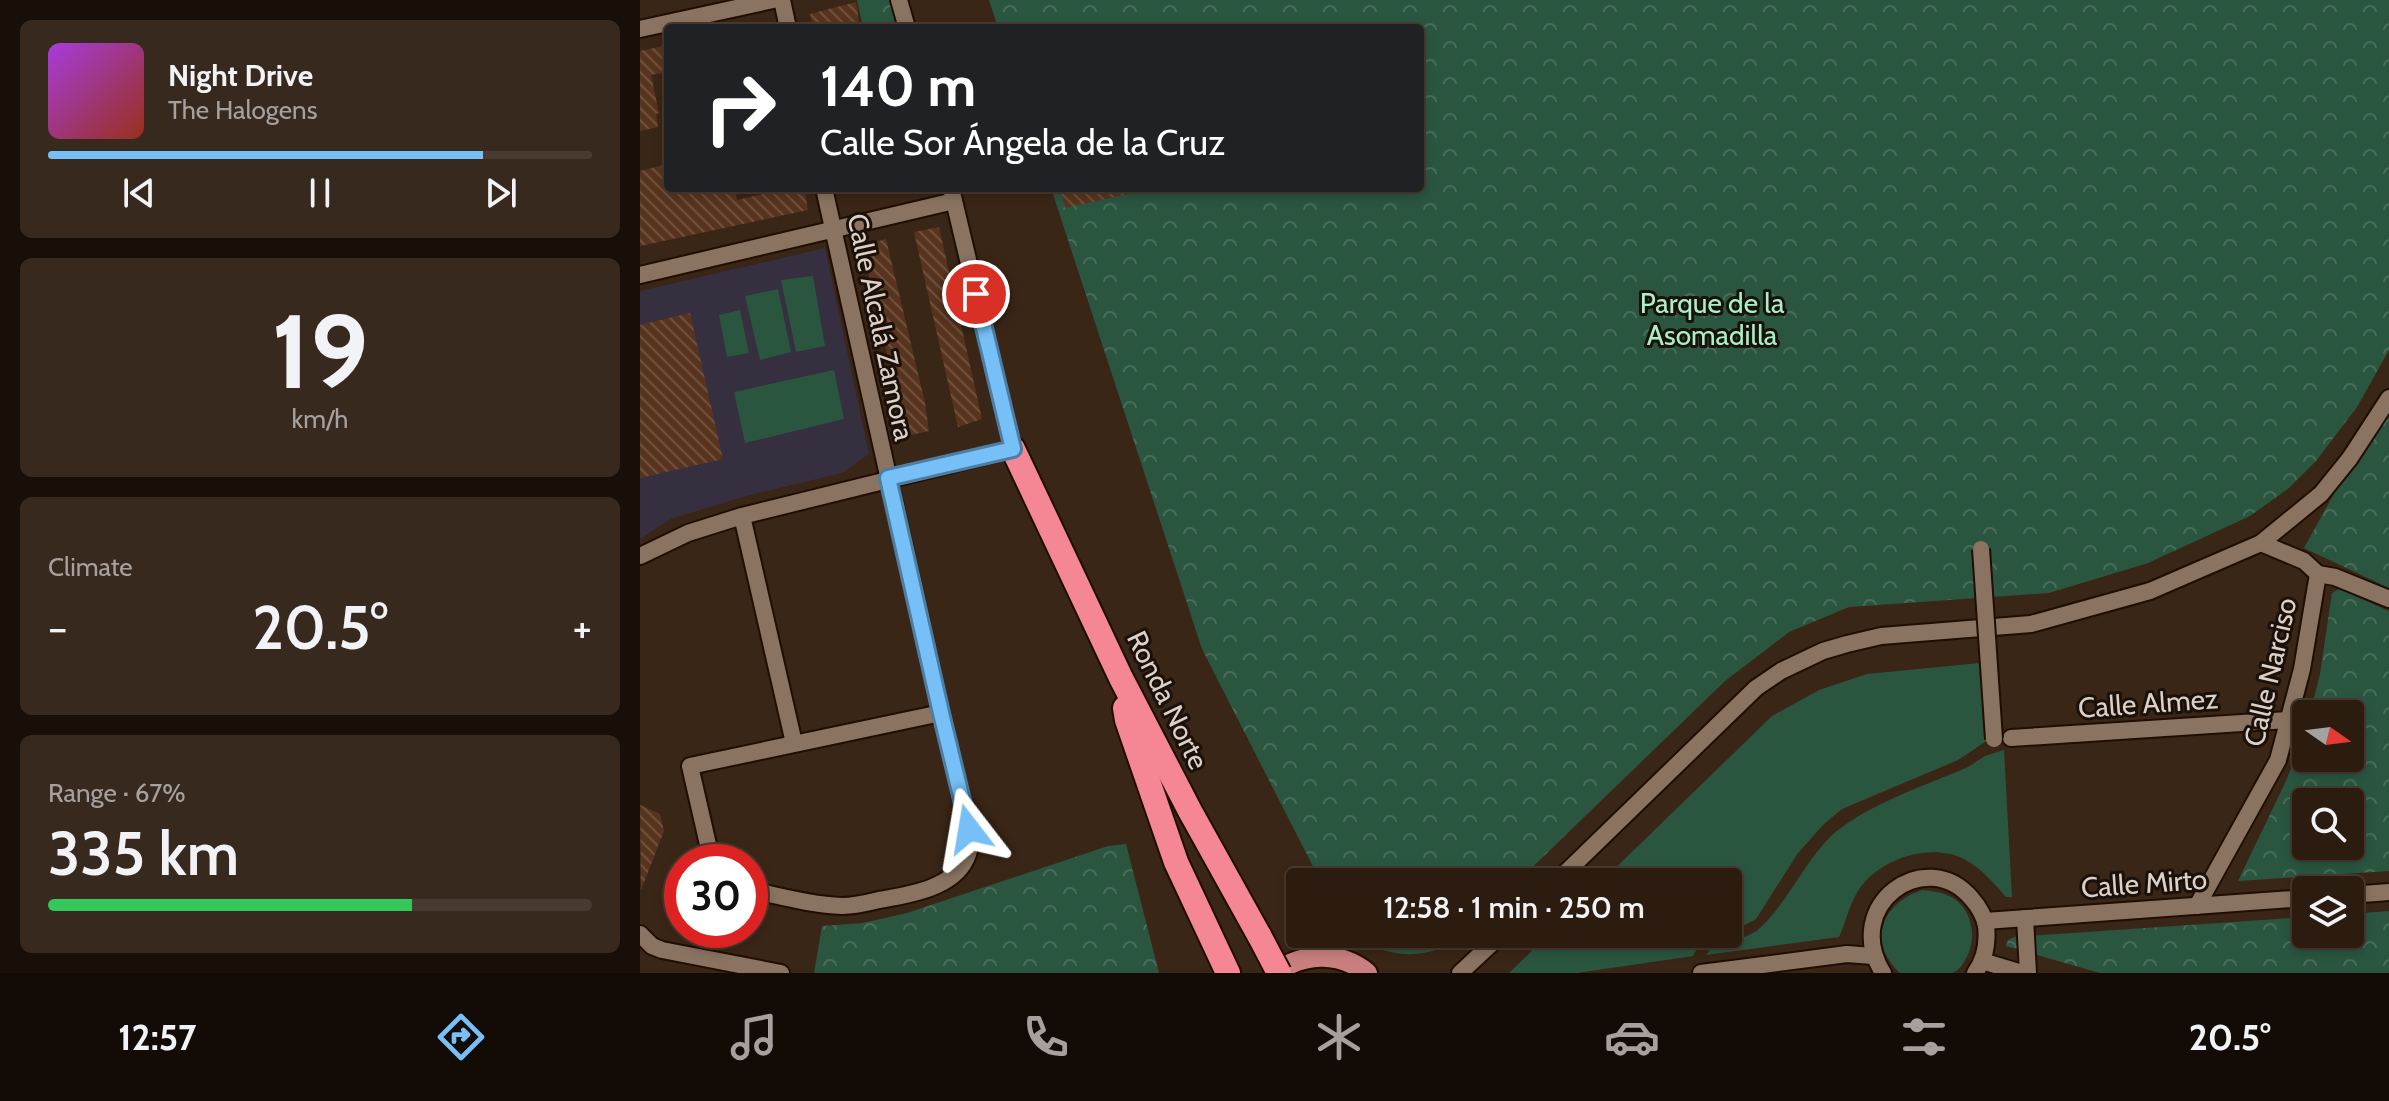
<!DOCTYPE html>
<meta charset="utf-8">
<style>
body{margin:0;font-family:Cabin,sans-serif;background:#38291e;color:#f1f3f6;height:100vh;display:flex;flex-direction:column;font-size:30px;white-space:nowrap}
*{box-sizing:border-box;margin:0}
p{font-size:26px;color:#a6a19f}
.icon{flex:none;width:44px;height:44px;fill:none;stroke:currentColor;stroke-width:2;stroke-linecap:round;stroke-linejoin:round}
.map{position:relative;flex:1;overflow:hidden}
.details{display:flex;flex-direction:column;gap:20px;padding:20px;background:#180f09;width:640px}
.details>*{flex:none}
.guide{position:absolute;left:24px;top:24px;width:760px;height:168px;border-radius:8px;box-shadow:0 4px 12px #0003,0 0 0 2px #483a30;background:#202124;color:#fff;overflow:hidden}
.needle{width:52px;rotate:104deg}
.controls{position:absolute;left:1652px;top:700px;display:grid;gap:16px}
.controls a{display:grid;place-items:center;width:72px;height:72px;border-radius:8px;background:#2c1c10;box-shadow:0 4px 12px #0003,0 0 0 2px #483a30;font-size:40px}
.speed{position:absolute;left:24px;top:844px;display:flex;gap:16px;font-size:40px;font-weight:700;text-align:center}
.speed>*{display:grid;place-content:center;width:104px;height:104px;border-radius:50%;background:#2c1c10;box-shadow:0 4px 12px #0003,0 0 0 2px #483a30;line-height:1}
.speed .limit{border:12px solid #d22;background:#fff;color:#111}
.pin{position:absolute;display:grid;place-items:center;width:68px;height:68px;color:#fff;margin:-34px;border:4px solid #fff;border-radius:50%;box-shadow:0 2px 8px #0007}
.me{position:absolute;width:88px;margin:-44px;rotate:346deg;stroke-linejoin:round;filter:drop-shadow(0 0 6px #0008)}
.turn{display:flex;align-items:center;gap:28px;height:168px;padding:0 24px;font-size:36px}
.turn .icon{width:104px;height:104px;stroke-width:2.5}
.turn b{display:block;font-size:56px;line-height:68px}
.big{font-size:60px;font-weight:600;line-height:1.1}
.details .widget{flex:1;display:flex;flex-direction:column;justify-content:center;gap:12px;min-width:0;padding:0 28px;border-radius:12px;background:#38291e}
.details .dial{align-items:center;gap:0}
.dial b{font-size:104px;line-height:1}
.song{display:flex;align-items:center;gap:24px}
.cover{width:96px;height:96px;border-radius:12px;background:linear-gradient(135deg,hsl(280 70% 55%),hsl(10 70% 35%))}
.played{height:8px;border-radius:4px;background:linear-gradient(90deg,#76c0f7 80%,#483a30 80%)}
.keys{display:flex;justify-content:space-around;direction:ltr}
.heat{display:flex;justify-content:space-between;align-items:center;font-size:44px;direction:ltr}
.charge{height:12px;border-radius:6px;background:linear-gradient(90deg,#34c759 67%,#483a30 0)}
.trip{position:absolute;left:646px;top:868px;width:456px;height:80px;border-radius:8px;background:#2c1c10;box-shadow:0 4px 12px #0003,0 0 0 2px #483a30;font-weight:600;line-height:80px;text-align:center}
.tab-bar{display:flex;height:128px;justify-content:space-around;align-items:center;background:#120b06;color:#a6a19f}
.tab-bar .icon{width:56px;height:56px}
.tab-bar .selected{color:#76c0f7}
.tab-bar b{font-size:36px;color:#f1f3f6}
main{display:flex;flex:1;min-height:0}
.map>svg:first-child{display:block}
</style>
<main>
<section class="details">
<div class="widget">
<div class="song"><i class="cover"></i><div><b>Night Drive</b><p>The Halogens</p></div></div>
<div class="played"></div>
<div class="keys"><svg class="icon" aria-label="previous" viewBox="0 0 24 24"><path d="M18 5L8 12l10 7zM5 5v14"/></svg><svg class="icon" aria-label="pause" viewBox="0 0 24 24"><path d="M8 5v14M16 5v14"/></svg><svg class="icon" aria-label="next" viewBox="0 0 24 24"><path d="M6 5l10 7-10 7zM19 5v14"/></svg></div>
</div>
<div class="widget dial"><b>19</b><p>km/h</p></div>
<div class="widget"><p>Climate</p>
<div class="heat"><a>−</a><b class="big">20.5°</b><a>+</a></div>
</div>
<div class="widget"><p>Range · 67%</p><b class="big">335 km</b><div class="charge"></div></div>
</section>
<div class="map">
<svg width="1749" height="973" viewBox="0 0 1749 973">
<defs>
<pattern id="park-crowns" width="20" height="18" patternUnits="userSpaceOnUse" patternTransform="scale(2)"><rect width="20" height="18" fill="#2a5640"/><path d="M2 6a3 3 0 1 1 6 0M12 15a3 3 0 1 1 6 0" fill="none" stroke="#486d5a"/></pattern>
<pattern id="building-back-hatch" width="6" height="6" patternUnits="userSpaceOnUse" patternTransform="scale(2)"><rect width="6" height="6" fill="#58341e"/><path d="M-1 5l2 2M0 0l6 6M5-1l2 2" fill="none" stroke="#70503d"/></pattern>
</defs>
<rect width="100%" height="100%" fill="#3a2616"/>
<!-- education -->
<polygon fill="#352f3f" points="185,248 229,454 202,473 106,496 31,519 0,539 0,291"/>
<!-- grass -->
<g fill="#2a5640">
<polygon points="173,276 185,346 156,352 141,280"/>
<polygon points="138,289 151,352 120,360 105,296"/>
<polygon points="100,310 109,353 87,357 79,315"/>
<polygon points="194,370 204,419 105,443 94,392"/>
<polygon points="1340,663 1348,740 1318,760 1202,809 1184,824 1158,853 1116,919 1088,934 1088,882 961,882 1132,716 1179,690 1227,674"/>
<path d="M 1364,750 L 1372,897 L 1366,897 C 1354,883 1341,868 1324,859 C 1290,842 1238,859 1218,891 C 1209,905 1206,922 1199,937 L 1066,955 C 1077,939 1105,942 1120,928 C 1148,902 1163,864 1191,836 C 1224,806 1286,785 1328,767 L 1345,756 Z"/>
<path d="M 1282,890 C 1292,891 1303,892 1313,898 C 1333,911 1338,940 1325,960 C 1322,966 1318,971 1312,973 C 1298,973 1275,973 1260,973 C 1227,942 1241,904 1282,890 Z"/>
<path d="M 909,934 L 1086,934 C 1071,938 1060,941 1053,956 L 937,973 L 869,973 Z"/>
</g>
<!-- park -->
<g fill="url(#park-crowns)" fill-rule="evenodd">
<polygon points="217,0 254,0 260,28 223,28"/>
<polygon points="349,0 1749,0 1749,350 1717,407 1676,461 1649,488 1610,516 1508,563 1409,593 1209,607 1149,632 1085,681 877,882 681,882 562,649 411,188 780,188 780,28 358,28"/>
<polygon points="1749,405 1749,588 1664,548 1711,463"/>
<path d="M 1699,589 L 1749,611 L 1749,871 L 1598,881 L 1646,781 L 1666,730 L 1666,758 L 1710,758 L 1710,714 L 1670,714 L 1680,674 L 1692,593 ZM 1710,802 L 1710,846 L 1666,846 L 1666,802 Z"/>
<polygon points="486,844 519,973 174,973 182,926 223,923 267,913 468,846"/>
<polygon points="1749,911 1749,973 1460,973 1366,946 1368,940 1374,937 1666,917 1666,934 1710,934 1710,914"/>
<path d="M 722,934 L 823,934 C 801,955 764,960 736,947 C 730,945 726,938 722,934 Z"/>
</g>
<!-- building -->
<g fill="url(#building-back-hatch)">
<polygon points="216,2 220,28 174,28 170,14"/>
<polygon points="28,45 28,72 11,75 19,113 16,114 18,127 0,131 0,51"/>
<polygon points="28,164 28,188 95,188 97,200 149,188 164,188 168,210 0,246 0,171"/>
<polygon points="420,188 487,188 488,194 425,208"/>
<polygon points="299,227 342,419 318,427 274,232"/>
<polygon points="246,239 285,403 289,431 266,436 222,246"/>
<polygon points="50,313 83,459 0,478 0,325"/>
<polygon points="0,805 20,814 24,831 1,890"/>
</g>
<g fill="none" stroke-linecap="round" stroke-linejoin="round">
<defs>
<g id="minor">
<polyline points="142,0 148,28"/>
<polyline points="259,0 267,28"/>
<polyline points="0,29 133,0"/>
<polyline points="0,275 314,201"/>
<polyline points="102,516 154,743"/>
<polyline points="1621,543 1664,561 1678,574 1695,577 1749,599"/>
<polyline points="0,556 48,533 102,516 373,449 311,188"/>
<polyline points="1371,738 1649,720"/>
<polyline points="72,862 50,766 301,713"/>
<polyline points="916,882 1116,688 1141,671 1183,651 1207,644 1241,636 1391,624 1510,591 1621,543 1681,494 1710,458 1749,398"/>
<path d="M 110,890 C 140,896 171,905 202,906 C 214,906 227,903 239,900 C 267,895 312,889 326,859 C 331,850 330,839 329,829 L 301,713 L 184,188"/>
<polyline points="1710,895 1749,892"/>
<polyline points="1557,906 1638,760 1662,669 1678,574"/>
<polyline points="1385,918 1388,973"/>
<polyline points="1345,921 1666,898"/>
<polyline points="0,934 12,946 22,950 141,973"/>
<polyline points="1342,961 1382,973"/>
<polyline points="820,973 862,934"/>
<polyline points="1061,973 1207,954 1233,956"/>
<path d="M 1243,973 C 1201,905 1286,844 1332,899 C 1339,907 1344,916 1346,926 C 1348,943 1345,959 1335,973"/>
</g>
<path id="major" d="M 634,973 C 663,953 698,950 727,973"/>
<g id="highway">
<polyline points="373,449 481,678 550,811 620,937"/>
<polyline points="485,708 487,720 536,862 588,973"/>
</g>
</defs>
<!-- minor casing -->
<use href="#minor" stroke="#200e02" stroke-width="20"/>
<!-- major casing -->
<use href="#major" stroke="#200e02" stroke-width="24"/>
<!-- highway casing -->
<use href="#highway" stroke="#200e02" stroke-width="28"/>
<!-- minor -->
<use href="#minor" stroke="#8a7361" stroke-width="16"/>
<!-- major -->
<use href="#major" stroke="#ca7f7f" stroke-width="20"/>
<!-- highway -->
<use href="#highway" stroke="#f48793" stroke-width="24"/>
<defs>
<polyline id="minor-bridge" points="1341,549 1354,739"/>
<polyline id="highway-bridge" points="620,937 639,973"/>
</defs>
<!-- minor-bridge casing -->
<use href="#minor-bridge" stroke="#200e02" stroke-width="20" stroke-linecap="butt"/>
<!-- highway-bridge casing -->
<use href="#highway-bridge" stroke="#200e02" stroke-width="28" stroke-linecap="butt"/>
<!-- minor-bridge -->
<use href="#minor-bridge" stroke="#8a7361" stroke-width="16"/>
<!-- highway-bridge -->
<use href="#highway-bridge" stroke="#f48793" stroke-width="24"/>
</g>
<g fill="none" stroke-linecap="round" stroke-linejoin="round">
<defs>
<polyline id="route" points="329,829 301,713 248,478 373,449 336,294"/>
</defs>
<!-- route casing -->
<use href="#route" stroke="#4d7da1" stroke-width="20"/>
<!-- route -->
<use href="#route" stroke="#76c0f7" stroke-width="14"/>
</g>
<g text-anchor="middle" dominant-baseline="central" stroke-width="6" stroke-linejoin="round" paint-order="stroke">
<!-- park labels -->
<g font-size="28" fill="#a6f1ca" stroke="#1a110a">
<text x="1072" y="303">Parque de la<tspan x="1072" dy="32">Asomadilla</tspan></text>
</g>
<!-- street labels -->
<g font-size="28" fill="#ded0c6" stroke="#1a110a">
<text transform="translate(241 327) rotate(78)">Calle Alcalá Zamora</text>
<text transform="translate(1630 672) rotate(-77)">Calle Narciso</text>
<text transform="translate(528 700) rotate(64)">Ronda Norte</text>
<text transform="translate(1508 703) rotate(-4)">Calle Almez</text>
<text transform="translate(1504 883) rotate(-4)">Calle Mirto</text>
</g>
</g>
</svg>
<div class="controls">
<a><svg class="needle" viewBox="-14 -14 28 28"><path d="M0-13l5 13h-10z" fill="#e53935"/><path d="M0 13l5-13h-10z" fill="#a6a19f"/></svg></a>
<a><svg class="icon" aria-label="search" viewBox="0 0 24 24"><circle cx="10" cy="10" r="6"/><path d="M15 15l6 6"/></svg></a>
<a><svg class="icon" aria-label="layers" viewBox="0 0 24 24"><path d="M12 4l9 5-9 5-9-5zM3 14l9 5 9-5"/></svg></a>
</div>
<div class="speed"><div class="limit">30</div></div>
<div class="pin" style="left:336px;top:294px;background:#d93025"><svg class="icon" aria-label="arrive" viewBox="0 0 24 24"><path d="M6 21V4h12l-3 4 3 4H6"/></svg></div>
<svg class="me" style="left:329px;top:829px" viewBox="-20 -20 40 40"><path d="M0-17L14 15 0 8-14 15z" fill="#76c0f7" stroke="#fff" stroke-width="4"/></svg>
<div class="trip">12:58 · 1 min · 250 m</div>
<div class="guide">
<div class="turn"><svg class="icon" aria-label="right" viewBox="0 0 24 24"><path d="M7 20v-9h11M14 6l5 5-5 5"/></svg><div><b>140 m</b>Calle Sor Ángela de la Cruz</div></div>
</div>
</div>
</main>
<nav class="tab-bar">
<b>12:57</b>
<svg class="icon selected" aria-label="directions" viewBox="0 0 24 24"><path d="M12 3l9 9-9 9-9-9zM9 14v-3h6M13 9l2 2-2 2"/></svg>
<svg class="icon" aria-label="music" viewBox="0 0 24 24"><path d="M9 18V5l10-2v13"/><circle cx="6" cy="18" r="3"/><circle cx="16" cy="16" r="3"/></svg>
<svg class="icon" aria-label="phone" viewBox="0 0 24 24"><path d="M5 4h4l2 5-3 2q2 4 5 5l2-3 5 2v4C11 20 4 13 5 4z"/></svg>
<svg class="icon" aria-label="climate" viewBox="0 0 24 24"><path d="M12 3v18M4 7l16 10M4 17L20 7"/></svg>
<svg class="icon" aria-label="car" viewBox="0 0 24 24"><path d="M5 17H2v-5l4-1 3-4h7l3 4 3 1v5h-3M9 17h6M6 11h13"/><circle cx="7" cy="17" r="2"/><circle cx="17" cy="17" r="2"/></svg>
<svg class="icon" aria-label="filters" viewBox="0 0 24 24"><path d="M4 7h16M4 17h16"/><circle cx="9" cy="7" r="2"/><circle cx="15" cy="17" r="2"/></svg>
<b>20.5°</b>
</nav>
